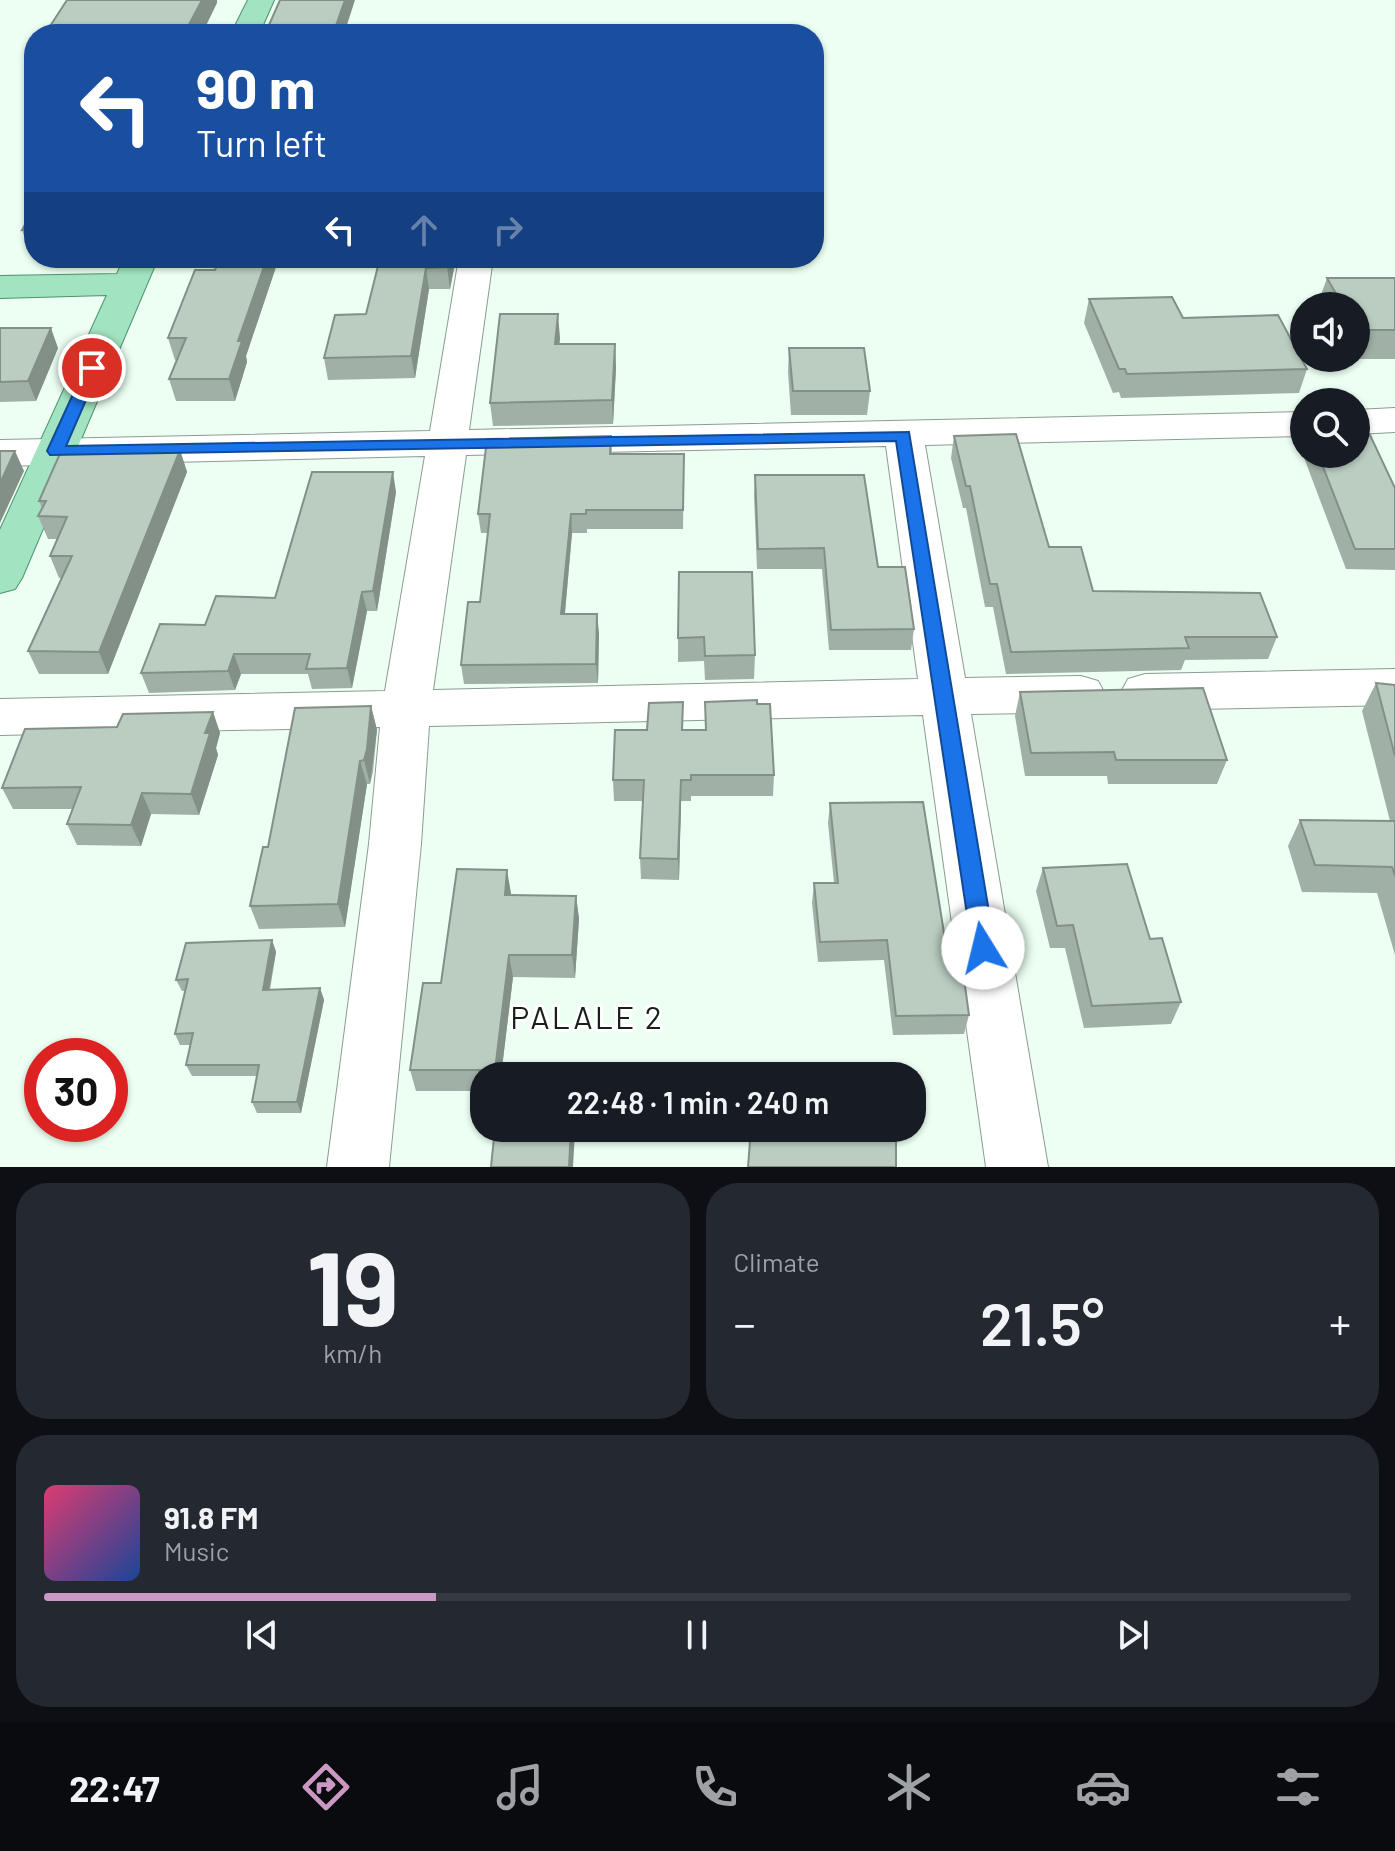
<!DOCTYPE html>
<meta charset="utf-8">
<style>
body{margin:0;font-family:Barlow,sans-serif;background:#242831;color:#f1f3f6;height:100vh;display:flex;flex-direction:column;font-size:30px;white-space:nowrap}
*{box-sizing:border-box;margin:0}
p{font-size:26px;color:#9ea1a6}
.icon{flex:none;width:44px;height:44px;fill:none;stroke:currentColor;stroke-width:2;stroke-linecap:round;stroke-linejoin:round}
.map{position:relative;height:1167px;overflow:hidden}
.drawer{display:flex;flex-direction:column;gap:16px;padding:16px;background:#0d0f14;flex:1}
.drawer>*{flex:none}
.guide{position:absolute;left:24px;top:24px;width:800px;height:244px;border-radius:32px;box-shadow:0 2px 6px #0004;background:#1a4fa0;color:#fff;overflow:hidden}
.controls{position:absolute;left:1290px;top:292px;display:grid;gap:16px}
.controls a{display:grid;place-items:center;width:80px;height:80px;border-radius:50%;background:#171b24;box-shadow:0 2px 6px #0004;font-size:40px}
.speed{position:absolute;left:24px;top:1038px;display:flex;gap:16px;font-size:40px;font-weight:700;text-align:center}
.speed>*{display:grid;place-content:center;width:104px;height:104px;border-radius:50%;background:#171b24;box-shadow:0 2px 6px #0004;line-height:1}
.speed .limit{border:12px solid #d22;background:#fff;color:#111}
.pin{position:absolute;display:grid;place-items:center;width:68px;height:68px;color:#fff;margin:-34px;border:4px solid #fff;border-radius:50%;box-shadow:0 2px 8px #0007}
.me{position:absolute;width:88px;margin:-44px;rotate:351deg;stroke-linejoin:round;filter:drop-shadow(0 0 6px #0008)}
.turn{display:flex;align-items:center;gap:28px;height:168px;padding:0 40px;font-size:36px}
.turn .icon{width:104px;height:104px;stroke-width:2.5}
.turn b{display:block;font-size:56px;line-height:68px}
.lanes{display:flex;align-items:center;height:76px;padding:0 40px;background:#0003;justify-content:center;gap:40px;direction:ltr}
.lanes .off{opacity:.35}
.big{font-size:60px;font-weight:600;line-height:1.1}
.drawer .widget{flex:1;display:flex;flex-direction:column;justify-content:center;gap:12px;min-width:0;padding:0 28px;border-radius:32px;background:#242831}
.drawer .dial{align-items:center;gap:0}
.dial b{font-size:104px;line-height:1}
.song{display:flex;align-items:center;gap:24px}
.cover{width:96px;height:96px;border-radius:12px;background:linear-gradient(135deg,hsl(340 70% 55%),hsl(220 70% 35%))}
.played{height:8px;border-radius:4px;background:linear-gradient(90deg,#cb98c3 30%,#363941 30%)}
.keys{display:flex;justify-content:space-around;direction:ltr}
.heat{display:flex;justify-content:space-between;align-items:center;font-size:44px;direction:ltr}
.drawer .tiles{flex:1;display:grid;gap:16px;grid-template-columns:1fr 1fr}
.widget:last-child{grid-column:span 2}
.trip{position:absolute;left:470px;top:1062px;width:456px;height:80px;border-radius:32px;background:#171b24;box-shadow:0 2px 6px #0004;font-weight:600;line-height:80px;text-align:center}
.tab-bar{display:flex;height:128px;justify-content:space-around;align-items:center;background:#090b0e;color:#9ea1a6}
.tab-bar .icon{width:56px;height:56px}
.tab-bar .selected{color:#cb98c3}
.tab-bar b{font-size:36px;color:#f1f3f6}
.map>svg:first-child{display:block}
</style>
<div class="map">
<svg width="1395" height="1167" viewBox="0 0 1395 1167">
<rect width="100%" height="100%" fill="#ecfff2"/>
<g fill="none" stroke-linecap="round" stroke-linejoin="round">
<defs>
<g id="minor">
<path d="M 459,258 L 493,258 L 469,430 L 1304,412 L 1304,436 L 925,445 L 965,678 L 1081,676 L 1098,681 L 1105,694 L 1098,707 L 1081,712 L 971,714 L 1048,1167 L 986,1167 L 923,715 L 429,726 L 421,844 L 389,1167 L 327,1167 L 369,844 L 380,727 L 0,735 L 0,699 L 385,691 L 425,456 L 0,466 L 0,440 L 430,431 ZM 886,446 L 918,679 L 433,690 L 466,455 Z"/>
<polygon points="1395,408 1395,432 1356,434 1356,410"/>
<polygon points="1395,669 1395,705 1145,710 1128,705 1121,692 1128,679 1145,674"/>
</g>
<g id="major">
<polygon points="248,0 274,0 259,34 231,34"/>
<polygon points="124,258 158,258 22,578 15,589 0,593 0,530 107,295 0,298 0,276 117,274"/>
</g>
</defs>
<!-- minor casing -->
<use href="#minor" stroke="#8b9d92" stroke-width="2"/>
<!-- major casing -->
<use href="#major" stroke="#4a946c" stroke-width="2"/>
<!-- minor -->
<use href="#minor" fill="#fff" fill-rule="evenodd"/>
<!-- major -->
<use href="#major" fill="#a2e4c1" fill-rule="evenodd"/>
</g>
<!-- wall -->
<g fill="#a1b0a6">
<polygon points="34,208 34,255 31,255 22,230"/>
<polygon points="220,258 279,258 246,356 247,362 235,401 176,401 169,379 177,360 175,360 168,338 215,270"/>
<polygon points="380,258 456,258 450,289 429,289 415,378 328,380 324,358 366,314"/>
<polygon points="1327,278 1395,278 1395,359 1346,359 1356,358 1356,306 1317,306"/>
<polygon points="1089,299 1183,318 1307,369 1299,393 1121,398 1119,392 1113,393 1084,323"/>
<polygon points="0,328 58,348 36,401 0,402"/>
<polygon points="560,338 559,344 615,344 616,368 613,424 493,426 490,403"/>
<polygon points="789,348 870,391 867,415 791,415 788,372"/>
<polygon points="611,436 612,454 684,454 683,529 587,529 587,533 572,533 565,614 599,633 598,683 464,684 461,665 480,602 488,533 481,533 478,514"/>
<polygon points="954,436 1049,547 1093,591 1277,637 1268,659 1185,660 1181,670 1006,674 993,607 985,607 966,508 963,508 951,458"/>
<polygon points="180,450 187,472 108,674 39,674 28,651 62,578 59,578 50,556 57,539 48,539 38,516 42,508 39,501"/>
<polygon points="1304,452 1304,454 1356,454 1395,488 1395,570 1346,569 1303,455"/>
<polygon points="755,475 878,567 914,629 911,650 829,650 822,569 757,569 754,496"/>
<polygon points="396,492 377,611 367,611 352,688 312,689 308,674 241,674 235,690 149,693 141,673 205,625 275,598"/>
<polygon points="752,572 755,655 754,679 705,680 704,661 678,662 678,638"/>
<polygon points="1376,683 1395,685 1395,955 1377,893 1302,892 1288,846 1300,820 1390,821 1362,711"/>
<polygon points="1020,692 1227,760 1217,784 1108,784 1107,776 1025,776 1015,716"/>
<polygon points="757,704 774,775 773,796 691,796 691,801 681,801 679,880 641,879 640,858 643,801 614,801 613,780 647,730 705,730"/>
<polygon points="371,706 377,730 373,772 370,784 367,784 345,927 259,929 250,906 268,847"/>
<polygon points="213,712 220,733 216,748 218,755 199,815 151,814 141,846 77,845 67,824 73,809 13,809 2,788 117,727"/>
<polygon points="830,803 949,964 969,1015 964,1034 893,1035 884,960 818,962 812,903 814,883 834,883 828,823"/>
<polygon points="1043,868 1150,939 1181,1002 1171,1024 1084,1028 1065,948 1050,948 1036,891"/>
<polygon points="511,893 511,896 576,896 579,919 575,978 513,977 501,1076 484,1076 484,1091 416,1091 410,1070 441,983"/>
<polygon points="272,940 276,952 270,990 320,988 324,1000 301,1113 257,1113 252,1102 257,1076 192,1076 186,1065 191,1045 180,1045 175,1034 186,991 182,991 176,980"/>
</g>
<!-- shaded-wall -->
<g fill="#839087">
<polygon points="202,0 217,0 217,3 202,34 184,34"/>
<polygon points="345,0 355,0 344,34 333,34"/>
<polygon points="267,258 279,258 246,356 247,362 235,401 229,379 238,341"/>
<polygon points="449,258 456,258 450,289 447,267"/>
<polygon points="426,268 429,289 415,378 411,356"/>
<polygon points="558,314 560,338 557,368 555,344"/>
<polygon points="51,328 58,348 36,401 28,381"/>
<polygon points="615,344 616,368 613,424 612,400"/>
<polygon points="180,450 187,472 108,674 99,652"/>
<polygon points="15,451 24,471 0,523 0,483"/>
<polygon points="393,472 396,492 377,611 373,591"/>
<polygon points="571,514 572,533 563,633 561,614"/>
<polygon points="362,592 367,611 352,688 347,668"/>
<polygon points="597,614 599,633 598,683 596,664"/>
<polygon points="234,654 241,674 235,690 228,671"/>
<polygon points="371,706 377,730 370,784 364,760"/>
<polygon points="213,712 220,733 216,748 218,755 199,815 191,794 205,733"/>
<polygon points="360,761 367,784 345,927 338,904"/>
<polygon points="681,780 681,801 679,880 678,859"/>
<polygon points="142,793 151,814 141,846 131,825"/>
<polygon points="507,870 511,893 509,918 505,895"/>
<polygon points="576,896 579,919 575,978 572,955"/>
<polygon points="272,940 276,952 267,1001 263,990"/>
<polygon points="509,955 513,977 501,1076 496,1076 495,1070"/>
<polygon points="320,988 324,1000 301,1113 297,1102"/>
<polygon points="571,1128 575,1128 575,1131 573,1167 569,1167"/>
</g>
<!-- building -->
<g fill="#bbcdc1" stroke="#839087" stroke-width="2">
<polygon points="67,0 202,0 184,34 45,34"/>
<polygon points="280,0 345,0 333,34 265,34"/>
<polygon points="34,208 34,229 22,230"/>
<polygon points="220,258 267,258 238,341 242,341 229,379 169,379 186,338 168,338 195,270 215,270"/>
<polygon points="380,258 449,258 447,267 426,268 411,356 324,358 335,315 366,314"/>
<polygon points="1327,278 1395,278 1395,330 1356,330 1356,306 1343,306"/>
<polygon points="1172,297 1183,318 1278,315 1307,369 1127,374 1125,369 1119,369 1089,299"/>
<polygon points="500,314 558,314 555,344 615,344 612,400 490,403"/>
<polygon points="0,328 51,328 28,381 0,382"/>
<polygon points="789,348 864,348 870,391 793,391"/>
<polygon points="1016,434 1049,547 1081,547 1093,591 1260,593 1277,637 1185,637 1189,648 1011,652 997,584 990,584 970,486 966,486 954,436"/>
<polygon points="1356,435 1370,435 1395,488 1395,549 1355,549 1318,454 1356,454"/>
<polygon points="611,436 610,454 684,454 683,510 586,510 586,514 571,514 561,614 597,614 596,664 461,665 468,602 480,602 490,514 478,514 487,439"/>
<polygon points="62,449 180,450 99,652 28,651 72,556 50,556 67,517 38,516 46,501 39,501"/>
<polygon points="0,451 15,451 0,483"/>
<polygon points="312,472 393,472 373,591 362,592 347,668 306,669 310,654 234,654 228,671 141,673 160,624 205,625 216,596 275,598"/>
<polygon points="755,475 864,475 878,567 905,567 914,629 831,630 824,548 758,549"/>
<polygon points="679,572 752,572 755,655 705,656 704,637 678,638"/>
<polygon points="1376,683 1395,685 1395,756"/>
<polygon points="1203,688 1227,760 1116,760 1114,752 1031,753 1020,692"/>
<polygon points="757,700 757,704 770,704 774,775 691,775 691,780 681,780 678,859 640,858 644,780 613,780 615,730 647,730 649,703 683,702 682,730 706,730 705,702"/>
<polygon points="371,706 367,749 364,760 360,761 338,904 250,906 263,847 268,847 295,708"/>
<polygon points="213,712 205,733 210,733 191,794 142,793 131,825 67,824 81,787 2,788 25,729 117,727 123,714"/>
<polygon points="923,802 949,964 962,964 969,1015 896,1016 887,940 820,942 814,883 838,883 830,803"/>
<polygon points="1300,820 1395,821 1395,876 1392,867 1315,865"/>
<polygon points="1127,864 1150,939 1162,938 1181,1002 1092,1006 1073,925 1057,926 1043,868"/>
<polygon points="457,869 507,870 505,895 576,896 572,955 509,955 495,1070 410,1070 423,983 441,983"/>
<polygon points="272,940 263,990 320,988 297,1102 252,1102 259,1065 186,1065 193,1033 175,1034 188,979 176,980 186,943"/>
<polygon points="495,1128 571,1128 569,1167 491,1167"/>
<polygon points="751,1128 896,1128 896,1167 748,1167"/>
</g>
<!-- route -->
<polygon fill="#1a73e8" stroke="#114b97" stroke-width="2" points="92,363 100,368 66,446 909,432 995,948 991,955 983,958 975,955 972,948 896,441 50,455 47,451 85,368"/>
<g text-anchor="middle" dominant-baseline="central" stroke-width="6" stroke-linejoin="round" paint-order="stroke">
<!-- near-quarter labels -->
<g font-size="32" letter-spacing="2" fill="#19201b" stroke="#fff">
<text x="587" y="1016">PALALE 2</text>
</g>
</g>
</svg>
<div class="controls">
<a><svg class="icon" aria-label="sound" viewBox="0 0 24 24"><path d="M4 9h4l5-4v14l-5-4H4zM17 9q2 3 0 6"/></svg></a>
<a><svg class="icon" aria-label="search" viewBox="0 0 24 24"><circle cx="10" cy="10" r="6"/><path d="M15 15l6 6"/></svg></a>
</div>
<div class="speed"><div class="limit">30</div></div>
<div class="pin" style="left:92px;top:368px;background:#d93025"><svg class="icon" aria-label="arrive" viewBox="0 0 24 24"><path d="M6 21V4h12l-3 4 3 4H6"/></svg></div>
<svg class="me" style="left:983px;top:948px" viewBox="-20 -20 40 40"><circle r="19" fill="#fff"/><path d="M0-13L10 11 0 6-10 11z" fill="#1a73e8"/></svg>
<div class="trip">22:48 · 1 min · 240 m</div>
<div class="guide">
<div class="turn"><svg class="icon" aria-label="left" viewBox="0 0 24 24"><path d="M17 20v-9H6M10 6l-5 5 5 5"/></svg><div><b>90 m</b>Turn left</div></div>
<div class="lanes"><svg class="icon" aria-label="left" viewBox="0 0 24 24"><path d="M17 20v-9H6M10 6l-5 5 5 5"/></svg><svg class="icon off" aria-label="ahead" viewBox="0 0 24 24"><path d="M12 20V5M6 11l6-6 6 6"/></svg><svg class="icon off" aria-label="right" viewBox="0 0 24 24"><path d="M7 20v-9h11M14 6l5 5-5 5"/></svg></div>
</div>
</div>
<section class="drawer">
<div class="tiles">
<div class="widget dial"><b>19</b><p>km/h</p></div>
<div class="widget"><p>Climate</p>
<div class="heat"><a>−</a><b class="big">21.5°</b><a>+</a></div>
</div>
<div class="widget">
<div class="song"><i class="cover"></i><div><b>91.8 FM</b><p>Music</p></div></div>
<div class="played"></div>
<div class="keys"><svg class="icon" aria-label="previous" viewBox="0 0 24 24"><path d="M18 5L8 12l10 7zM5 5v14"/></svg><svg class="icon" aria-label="pause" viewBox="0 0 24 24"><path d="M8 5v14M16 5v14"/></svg><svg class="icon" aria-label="next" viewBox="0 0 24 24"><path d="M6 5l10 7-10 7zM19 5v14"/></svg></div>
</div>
</div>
</section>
<nav class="tab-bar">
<b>22:47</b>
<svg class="icon selected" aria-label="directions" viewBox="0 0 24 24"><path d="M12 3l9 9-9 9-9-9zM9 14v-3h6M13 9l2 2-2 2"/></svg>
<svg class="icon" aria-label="music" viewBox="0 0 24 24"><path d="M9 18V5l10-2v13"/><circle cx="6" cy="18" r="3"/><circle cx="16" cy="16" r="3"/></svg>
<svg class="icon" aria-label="phone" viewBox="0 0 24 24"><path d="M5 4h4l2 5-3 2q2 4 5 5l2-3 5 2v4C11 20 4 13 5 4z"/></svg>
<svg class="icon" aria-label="climate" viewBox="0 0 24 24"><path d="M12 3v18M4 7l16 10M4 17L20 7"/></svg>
<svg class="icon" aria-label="car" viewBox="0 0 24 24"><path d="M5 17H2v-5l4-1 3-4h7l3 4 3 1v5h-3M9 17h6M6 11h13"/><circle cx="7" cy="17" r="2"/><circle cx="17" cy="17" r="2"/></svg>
<svg class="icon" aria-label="filters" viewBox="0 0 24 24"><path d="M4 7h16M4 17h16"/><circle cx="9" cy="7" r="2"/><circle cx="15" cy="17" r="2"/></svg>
</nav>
